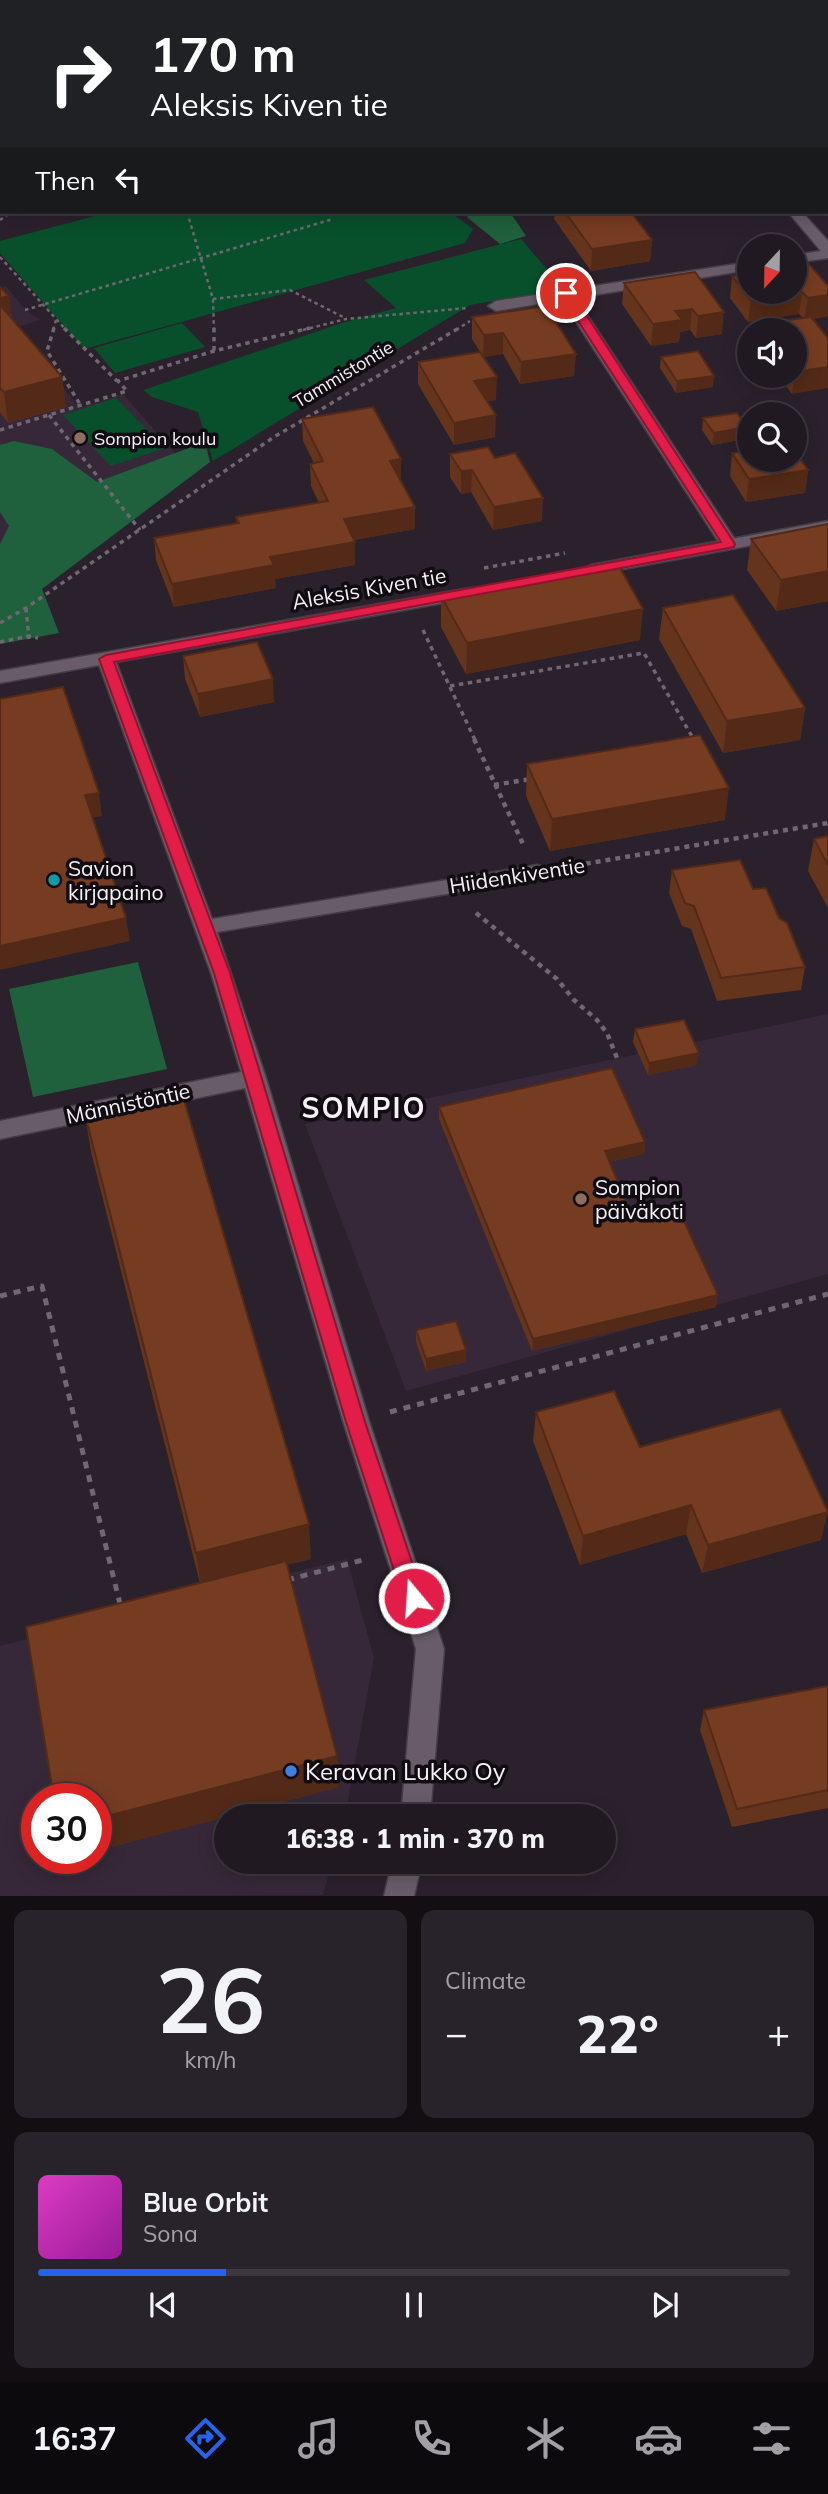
<!DOCTYPE html>
<meta charset="utf-8">
<style>
body{margin:0;font-family:Mulish,sans-serif;background:#28222a;color:#f1f3f6;height:100vh;display:flex;flex-direction:column;font-size:26px;white-space:nowrap}
*{box-sizing:border-box;margin:0}
p{font-size:23px;color:#a2a0a5}
.icon{flex:none;width:38px;height:38px;fill:none;stroke:currentColor;stroke-width:2;stroke-linecap:round;stroke-linejoin:round}
.map{position:relative;height:1896px;overflow:hidden}
.sheet{display:flex;flex-direction:column;gap:14px;padding:14px;background:#120e12;flex:1}
.sheet>*{flex:none}
.top-card{position:absolute;left:0px;top:0px;width:830px;height:214px;box-shadow:0 4px 18px #0003,0 0 0 2px #3d383f;background:#202124;color:#fff;overflow:hidden}
.needle{width:46px;rotate:202deg}
.tools{position:absolute;left:737px;top:234px;display:grid;gap:14px}
.tools a{display:grid;place-items:center;width:70px;height:70px;border-radius:50%;background:#201921;box-shadow:0 4px 18px #0003,0 0 0 2px #3d383f;font-size:35px}
.speed{position:absolute;left:21px;top:1783px;display:flex;gap:14px;font-size:35px;font-weight:700;text-align:center}
.speed>*{display:grid;place-content:center;width:91px;height:91px;border-radius:50%;background:#201921;box-shadow:0 4px 18px #0003,0 0 0 2px #3d383f;line-height:1}
.speed .limit{border:10px solid #d22;background:#fff;color:#111}
.pin{position:absolute;display:grid;place-items:center;width:60px;height:60px;color:#fff;margin:-30px;border:4px solid #fff;border-radius:50%;box-shadow:0 2px 7px #0007}
.me{position:absolute;width:77px;margin:-38px;rotate:342deg;stroke-linejoin:round;filter:drop-shadow(0 0 5px #0008)}
.turn{display:flex;align-items:center;gap:24px;height:147px;padding:0 35px;font-size:32px}
.turn .icon{width:91px;height:91px;stroke-width:2.5}
.turn b{display:block;font-size:49px;line-height:60px}
.then{display:flex;align-items:center;height:66px;padding:0 35px;background:#0003;gap:14px;font-size:26px}
.big{font-size:52px;font-weight:800;line-height:1.1}
.sheet .tile{flex:1;display:flex;flex-direction:column;justify-content:center;gap:10px;min-width:0;padding:0 24px;border-radius:14px;background:#28222a}
.sheet .dial{align-items:center;gap:0}
.dial b{font-size:91px;line-height:1}
.song{display:flex;align-items:center;gap:21px}
.cover{width:84px;height:84px;border-radius:10px;background:linear-gradient(135deg,hsl(310 70% 55%),hsl(300 70% 35%))}
.played{height:7px;border-radius:4px;background:linear-gradient(90deg,#2563eb 25%,#3d383f 25%)}
.keys{display:flex;justify-content:space-around;direction:ltr}
.heat{display:flex;justify-content:space-between;align-items:center;font-size:38px;direction:ltr}
.sheet .tiles{flex:1;display:grid;gap:14px;grid-template-columns:1fr 1fr}
.tile:last-child{grid-column:span 2}
.trip{position:absolute;left:214px;top:1804px;width:402px;height:70px;border-radius:35px;background:#201921;box-shadow:0 4px 18px #0003,0 0 0 2px #3d383f;font-weight:800;line-height:70px;text-align:center}
.menu{display:flex;height:112px;justify-content:space-around;align-items:center;background:#0d0a0d;color:#a2a0a5}
.menu .icon{width:49px;height:49px}
.menu .selected{color:#2563eb}
.menu b{font-size:32px;color:#f1f3f6}
.map>svg:first-child{display:block}
</style>
<div class="map">
<svg width="828" height="1896" viewBox="0 0 828 1896">
<rect width="100%" height="100%" fill="#2a212c"/>
<!-- built -->
<g fill="#362838" fill-rule="evenodd">
<polygon points="6,286 25,310 40,320 18,327 79,408 123,394 187,467 0,607 0,288"/>
<polygon points="828,1014 828,1274 406,1391 305,1124"/>
<path d="M 347,1559 L 374,1658 L 345,1816 L 226,1816 L 226,1862 L 332,1862 L 323,1895 L 0,1896 L 0,1646 ZM 37,1799 L 96,1799 L 96,1858 L 37,1858 Z"/>
</g>
<!-- green -->
<g fill="#08502c">
<polygon points="110,212 450,212 473,229 465,243 84,349 0,253 0,241"/>
<polygon points="521,239 564,289 470,305 213,461 198,412 152,397 143,390 342,323 396,308 364,280"/>
<polygon points="182,323 205,347 115,373 94,348"/>
<polygon points="116,398 165,448 111,466 63,415"/>
</g>
<!-- forest -->
<g fill="#1f613c">
<polygon points="466,212 510,212 526,236 500,244 468,218"/>
<polygon points="14,441 52,449 97,482 205,442 210,462 42,589 59,633 0,644 0,544 9,526 0,512 0,445"/>
<polygon points="138,962 167,1069 33,1097 9,989"/>
</g>
<g fill="none" stroke-linecap="round" stroke-linejoin="round">
<defs>
<g id="minor">
<polygon points="118,0 130,0 131,2 119,2"/>
<polygon points="616,0 628,0 629,2 617,2"/>
<polygon points="0,131 2,131 0,140"/>
<polygon points="788,212 802,212 828,241 828,258 794,263 794,255 821,251"/>
<polygon points="749,262 749,270 576,298 738,544 729,549 720,544 562,300 496,311 488,306 496,301"/>
<polygon points="106,653 115,659 212,919 537,865 544,867 547,872 544,877 537,879 217,932 266,1078 369,1421 444,1649 430,1816 401,1816 416,1649 343,1421 245,1088 0,1139 0,1121 241,1072 211,973 97,659"/>
<polygon points="392,1862 422,1862 414,1896 384,1896"/>
</g>
<g id="tertiary">
<polygon points="828,521 828,531 591,575 582,570 591,565"/>
<polygon points="470,588 476,589 479,593 476,597 0,683 0,671"/>
</g>
</defs>
<!-- minor casing -->
<use href="#minor" stroke="#453d46" stroke-width="3"/>
<!-- tertiary casing -->
<use href="#tertiary" stroke="#453d46" stroke-width="3"/>
<!-- path-far3 -->
<g stroke="#6f6771" stroke-width="2.5" stroke-dasharray="3.5 3.5" stroke-linecap="butt">
<polyline points="187,212 213,299 214,330"/>
<polyline points="0,220 11,212"/>
<polyline points="0,257 66,330"/>
<polyline points="213,299 290,290 345,318"/>
<polyline points="25,310 333,219"/>
<polyline points="53,330 56,320"/>
<polyline points="303,330 346,319 467,308"/>
<polyline points="456,330 470,321"/>
</g>
<!-- path-far2 -->
<g stroke="#6f6771" stroke-width="3.5" stroke-dasharray="4.5 4.5" stroke-linecap="butt">
<polyline points="54,328 47,351 81,406"/>
<polyline points="64,328 117,381"/>
<polyline points="214,328 214,351"/>
<polyline points="49,415 140,530"/>
<polyline points="0,430 127,391 118,381 214,351 310,328"/>
<polyline points="484,568 565,553"/>
<polyline points="26,608 29,639"/>
<polyline points="0,623 26,608 274,437 459,328"/>
<polyline points="423,630 475,740"/>
<polyline points="0,642 29,636 38,638"/>
<polyline points="450,686 644,653 694,740"/>
</g>
<!-- path-far1 -->
<g stroke="#6f6771" stroke-width="4.5" stroke-dasharray="5 5" stroke-linecap="butt">
<polyline points="474,739 523,844"/>
<polyline points="494,785 531,779"/>
<polyline points="566,867 828,823"/>
<polyline points="476,913 557,979 574,1000 597,1020 607,1033 617,1058"/>
</g>
<!-- path -->
<g stroke="#6f6771" stroke-width="5" stroke-dasharray="7 7" stroke-linecap="butt">
<polyline points="0,1296 42,1286 121,1608"/>
<polyline points="390,1412 828,1294"/>
<polyline points="287,1580 363,1560"/>
</g>
<!-- minor -->
<use href="#minor" fill="#685c69" fill-rule="evenodd"/>
<!-- tertiary -->
<use href="#tertiary" fill="#685c69" fill-rule="evenodd"/>
</g>
<!-- wall -->
<g fill="#65341c">
<polygon points="306,0 388,0 388,2 307,2"/>
<polygon points="431,0 476,0 476,2 432,2"/>
<polygon points="660,0 719,0 721,2 660,2"/>
<polygon points="788,0 812,0 813,2 789,2"/>
<polygon points="555,212 614,212 616,215 652,240 650,261 591,271 554,219"/>
<polygon points="695,272 722,334 696,338 690,330 680,332 679,342 651,346 622,304 624,283"/>
<polygon points="732,276 828,286 828,316 813,319 792,394 779,376 794,376 794,331 759,331 759,324 803,318 799,314 748,322 730,298"/>
<polygon points="0,287 12,319 62,377 66,407 8,423 0,412"/>
<polygon points="546,306 574,376 520,384 503,354 483,357 496,400 487,401 495,437 454,445 418,384 418,362 480,352 472,339 472,317"/>
<polygon points="661,357 713,387 676,393 660,368"/>
<polygon points="703,418 746,439 712,445 702,430"/>
<polygon points="302,419 401,459 401,481 415,507 415,529 354,540 355,565 275,579 276,588 174,607 156,560 154,538 237,524 236,517 319,503 311,486 310,464 314,463 303,441"/>
<polygon points="732,453 808,470 805,493 746,502 730,476"/>
<polygon points="450,454 495,458 542,521 493,530 471,492 461,494 450,477"/>
<polygon points="828,524 828,601 776,611 747,570 751,539"/>
<polygon points="441,596 640,640 466,674 441,627"/>
<polygon points="663,608 805,708 800,740 723,753 659,639"/>
<polygon points="183,656 274,702 200,717 185,679"/>
<polygon points="527,764 725,820 550,851 526,796"/>
<polygon points="828,836 828,908 808,871 814,839"/>
<polygon points="672,870 753,889 779,918 805,967 801,990 717,1001 691,929 682,926 669,893"/>
<polygon points="635,1029 699,1053 697,1065 648,1075 633,1042"/>
<polygon points="439,1107 645,1142 644,1154 610,1162 634,1221 716,1307 532,1351 439,1119"/>
<polygon points="85,1114 311,1559 286,1565 337,1756 339,1787 96,1851 200,1583 91,1152"/>
<polygon points="416,1330 466,1362 426,1371 416,1342"/>
<polygon points="536,1412 640,1447 821,1540 702,1573 686,1534 580,1565 533,1441"/>
<polygon points="828,1686 828,1808 732,1827 700,1730 704,1710"/>
</g>
<!-- shaded-wall -->
<g fill="#532a17">
<polygon points="26,0 57,0 41,2 26,2"/>
<polygon points="509,0 534,0 508,2"/>
<polygon points="652,240 650,261 591,271 592,249"/>
<polygon points="802,292 799,314 748,322 751,300"/>
<polygon points="828,295 828,316 804,320 808,298"/>
<polygon points="9,296 13,326 0,329 0,298"/>
<polygon points="692,309 690,330 680,332 679,342 651,346 653,324 675,311"/>
<polygon points="724,312 722,334 696,338 698,316"/>
<polygon points="503,333 503,354 483,357 484,335"/>
<polygon points="576,354 574,376 520,384 521,362"/>
<polygon points="828,367 828,388 792,394 795,372"/>
<polygon points="714,376 713,387 676,393 677,381"/>
<polygon points="62,377 66,407 8,423 4,392"/>
<polygon points="497,377 496,400 474,403 474,381"/>
<polygon points="496,415 495,437 454,445 454,423"/>
<polygon points="747,427 746,439 712,445 714,433"/>
<polygon points="401,459 401,482 390,461"/>
<polygon points="472,470 471,492 461,494 461,471"/>
<polygon points="808,470 805,493 746,502 749,479"/>
<polygon points="543,498 542,521 493,530 494,507"/>
<polygon points="415,507 415,529 344,542 344,519"/>
<polygon points="355,542 355,565 275,579 276,588 174,607 172,584 270,557"/>
<polygon points="828,571 828,601 776,611 781,580"/>
<polygon points="643,609 640,640 466,674 467,643"/>
<polygon points="273,679 274,702 200,717 198,694"/>
<polygon points="805,708 800,740 723,753 727,721"/>
<polygon points="729,788 725,820 550,851 552,819"/>
<polygon points="99,793 102,816 88,819 85,795"/>
<polygon points="126,918 130,941 0,970 0,946"/>
<polygon points="699,1053 697,1065 648,1075 649,1063"/>
<polygon points="645,1142 644,1154 604,1163 605,1151"/>
<polygon points="718,1295 716,1307 532,1351 533,1339"/>
<polygon points="466,1350 466,1362 426,1371 426,1359"/>
<polygon points="691,1505 686,1534 580,1565 583,1536"/>
<polygon points="828,1512 821,1540 702,1573 708,1545"/>
<polygon points="309,1524 311,1559 201,1586 196,1553"/>
<polygon points="337,1756 339,1787 96,1851 96,1819"/>
</g>
<!-- building -->
<g fill="#763c21" stroke="#532a17" stroke-width="2">
<rect x="162" y="0" width="37" height="2"/>
<polygon points="264,0 296,0 297,2 264,2"/>
<polygon points="313,0 349,0 328,2 314,2"/>
<polygon points="675,0 719,0 721,2 677,2"/>
<polygon points="797,0 812,0 813,2 799,2"/>
<polygon points="565,212 614,212 616,215 631,212 652,240 592,249"/>
<polygon points="809,264 828,286 828,295 808,298 802,292 751,300 732,276 749,273 749,292 794,292 794,266"/>
<polygon points="695,272 724,312 698,316 692,309 675,311 682,320 653,324 624,283"/>
<polygon points="0,287 9,296 0,298"/>
<polygon points="0,305 62,377 4,392 0,388"/>
<polygon points="546,306 576,354 521,362 503,333 484,335 472,317"/>
<polygon points="811,317 828,338 828,367 795,372 794,331 764,331 759,324"/>
<polygon points="698,351 714,376 677,381 661,357"/>
<polygon points="480,352 497,377 474,381 496,415 454,423 418,362"/>
<polygon points="373,407 401,459 390,461 415,507 344,519 355,542 270,557 274,565 172,584 154,538 239,523 236,517 328,501 310,464 323,461 302,419"/>
<polygon points="737,413 747,427 714,433 703,418"/>
<polygon points="488,447 495,458 515,453 543,498 494,507 472,470 461,471 450,454"/>
<polygon points="794,450 808,470 749,479 732,453 749,451 749,460 794,460"/>
<polygon points="828,524 828,571 781,580 751,539"/>
<polygon points="618,564 643,609 467,643 441,596"/>
<polygon points="733,595 805,708 727,721 663,608"/>
<polygon points="257,642 273,679 198,694 183,656"/>
<polygon points="63,687 99,793 85,795 126,918 0,946 0,699"/>
<polygon points="700,735 729,788 552,819 527,764"/>
<polygon points="828,836 828,865 814,839"/>
<polygon points="740,860 753,889 766,888 779,918 787,923 805,967 721,978 694,906 685,903 672,870"/>
<polygon points="684,1020 699,1053 649,1063 635,1029"/>
<polygon points="612,1068 645,1142 605,1151 634,1221 679,1210 718,1295 533,1339 439,1107"/>
<polygon points="182,1093 309,1524 196,1553 85,1114"/>
<polygon points="456,1321 466,1350 426,1359 416,1330"/>
<polygon points="614,1391 640,1447 780,1409 828,1512 708,1545 691,1505 583,1536 536,1412"/>
<polygon points="286,1561 337,1756 96,1819 96,1799 54,1799 26,1627"/>
<polygon points="828,1686 828,1790 737,1809 704,1710"/>
</g>
<!-- route -->
<polygon fill="#e11d48" stroke="#92132f" stroke-width="2" points="566,290 572,293 735,544 734,547 114,662 230,973 365,1422 424,1598 421,1605 414,1608 406,1605 403,1598 346,1422 214,973 99,659 106,655 721,542 560,293"/>
<!-- markers -->
<g fill="#8d6e63" stroke="#100c11" stroke-width="2.5">
<circle cx="80" cy="438" r="7"/>
<circle cx="581" cy="1199" r="7"/>
</g>
<circle fill="#0f9aa8" stroke="#100c11" stroke-width="2.5" cx="54" cy="880" r="7"/>
<circle fill="#3f7fe0" stroke="#100c11" stroke-width="2.5" cx="291" cy="1771" r="7"/>
<g text-anchor="middle" dominant-baseline="central" stroke-width="7" stroke-linejoin="round" paint-order="stroke">
<!-- far-street labels -->
<g font-size="18" fill="#f7f0f8" stroke="#100c11">
<text transform="translate(343 374) rotate(-31)">Tammistontie</text>
</g>
<!-- far-poi labels -->
<g font-size="18" fill="#f7f0f8" stroke="#100c11" text-anchor="start">
<text x="94" y="438">Sompion koulu</text>
</g>
<!-- street labels -->
<g font-size="21" fill="#f7f0f8" stroke="#100c11">
<text transform="translate(369 588) rotate(-10)">Aleksis Kiven tie</text>
<text transform="translate(517 875) rotate(-9)">Hiidenkiventie</text>
<text transform="translate(128 1103) rotate(-12)">Männistöntie</text>
</g>
<!-- poi labels -->
<g font-size="21" fill="#f7f0f8" stroke="#100c11" text-anchor="start">
<text x="68" y="868">Savion<tspan x="68" dy="24">kirjapaino</tspan></text>
<text x="595" y="1187">Sompion<tspan x="595" dy="24">päiväkoti</tspan></text>
</g>
<!-- near-poi labels -->
<g font-size="24" fill="#f7f0f8" stroke="#100c11" text-anchor="start">
<text x="305" y="1771">Keravan Lukko Oy</text>
</g>
<!-- district labels -->
<g font-size="28" font-weight="bold" letter-spacing="2" fill="#f7f0f8" stroke="#100c11">
<text x="364" y="1107">SOMPIO</text>
</g>
</g>
</svg>
<div class="tools">
<a><svg class="needle" viewBox="-14 -14 28 28"><path d="M0-13l5 13h-10z" fill="#e53935"/><path d="M0 13l5-13h-10z" fill="#a2a0a5"/></svg></a>
<a><svg class="icon" aria-label="sound" viewBox="0 0 24 24"><path d="M4 9h4l5-4v14l-5-4H4zM17 9q2 3 0 6"/></svg></a>
<a><svg class="icon" aria-label="search" viewBox="0 0 24 24"><circle cx="10" cy="10" r="6"/><path d="M15 15l6 6"/></svg></a>
</div>
<div class="speed"><div class="limit">30</div></div>
<div class="pin" style="left:566px;top:293px;background:#d93025"><svg class="icon" aria-label="arrive" viewBox="0 0 24 24"><path d="M6 21V4h12l-3 4 3 4H6"/></svg></div>
<svg class="me" style="left:414px;top:1598px" viewBox="-20 -20 40 40"><circle r="17" fill="#e11d48" stroke="#fff" stroke-width="3"/><path d="M0-11L8 9 0 5-8 9z" fill="#fff"/></svg>
<div class="trip">16:38 · 1 min · 370 m</div>
<div class="top-card">
<div class="turn"><svg class="icon" aria-label="right" viewBox="0 0 24 24"><path d="M7 20v-9h11M14 6l5 5-5 5"/></svg><div><b>170 m</b>Aleksis Kiven tie</div></div>
<div class="then">Then<svg class="icon" aria-label="left" viewBox="0 0 24 24"><path d="M17 20v-9H6M10 6l-5 5 5 5"/></svg></div>
</div>
</div>
<section class="sheet">
<div class="tiles">
<div class="tile dial"><b>26</b><p>km/h</p></div>
<div class="tile"><p>Climate</p>
<div class="heat"><a>−</a><b class="big">22°</b><a>+</a></div>
</div>
<div class="tile">
<div class="song"><i class="cover"></i><div><b>Blue Orbit</b><p>Sona</p></div></div>
<div class="played"></div>
<div class="keys"><svg class="icon" aria-label="previous" viewBox="0 0 24 24"><path d="M18 5L8 12l10 7zM5 5v14"/></svg><svg class="icon" aria-label="pause" viewBox="0 0 24 24"><path d="M8 5v14M16 5v14"/></svg><svg class="icon" aria-label="next" viewBox="0 0 24 24"><path d="M6 5l10 7-10 7zM19 5v14"/></svg></div>
</div>
</div>
</section>
<nav class="menu">
<b>16:37</b>
<svg class="icon selected" aria-label="directions" viewBox="0 0 24 24"><path d="M12 3l9 9-9 9-9-9zM9 14v-3h6M13 9l2 2-2 2"/></svg>
<svg class="icon" aria-label="music" viewBox="0 0 24 24"><path d="M9 18V5l10-2v13"/><circle cx="6" cy="18" r="3"/><circle cx="16" cy="16" r="3"/></svg>
<svg class="icon" aria-label="phone" viewBox="0 0 24 24"><path d="M5 4h4l2 5-3 2q2 4 5 5l2-3 5 2v4C11 20 4 13 5 4z"/></svg>
<svg class="icon" aria-label="climate" viewBox="0 0 24 24"><path d="M12 3v18M4 7l16 10M4 17L20 7"/></svg>
<svg class="icon" aria-label="car" viewBox="0 0 24 24"><path d="M5 17H2v-5l4-1 3-4h7l3 4 3 1v5h-3M9 17h6M6 11h13"/><circle cx="7" cy="17" r="2"/><circle cx="17" cy="17" r="2"/></svg>
<svg class="icon" aria-label="filters" viewBox="0 0 24 24"><path d="M4 7h16M4 17h16"/><circle cx="9" cy="7" r="2"/><circle cx="15" cy="17" r="2"/></svg>
</nav>
